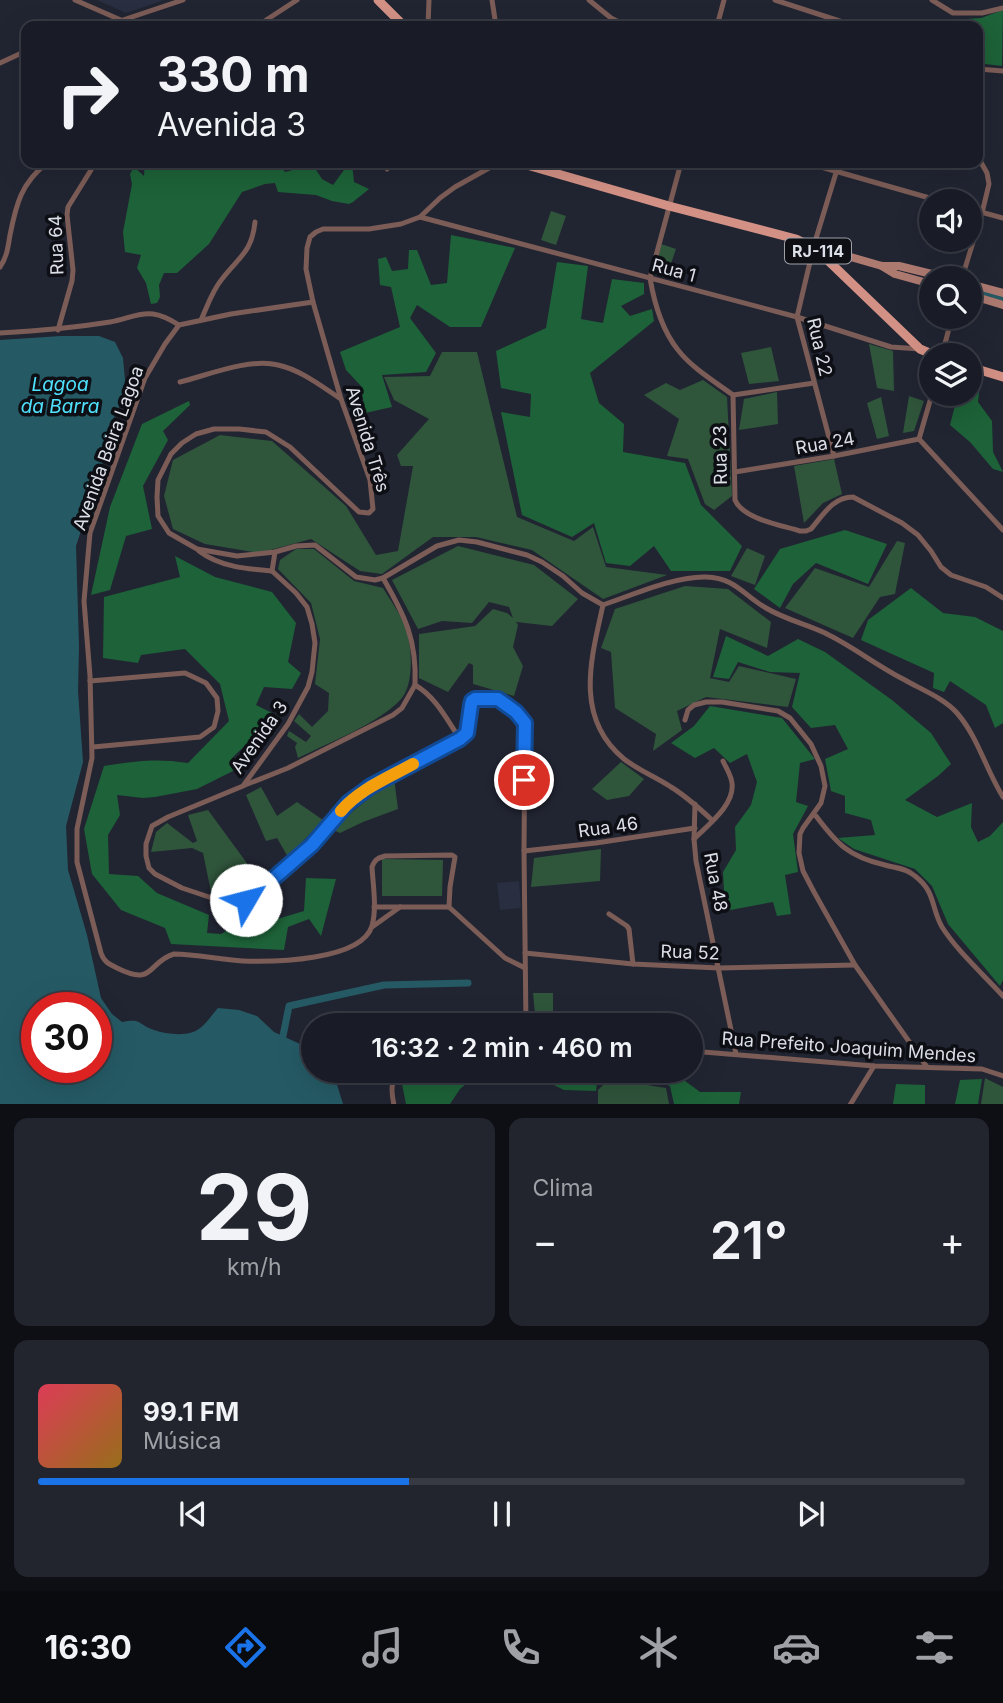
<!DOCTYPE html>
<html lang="pt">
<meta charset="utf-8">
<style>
body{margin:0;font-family:Inter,sans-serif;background:#22252e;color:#f1f3f6;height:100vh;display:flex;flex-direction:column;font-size:26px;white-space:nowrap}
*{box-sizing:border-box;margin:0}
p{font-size:23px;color:#9fa1a7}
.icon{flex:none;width:38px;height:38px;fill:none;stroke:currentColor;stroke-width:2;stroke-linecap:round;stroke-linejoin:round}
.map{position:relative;height:1104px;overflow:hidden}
.drawer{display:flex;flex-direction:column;gap:14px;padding:14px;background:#0e0f15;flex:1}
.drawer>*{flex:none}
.hud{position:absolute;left:21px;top:21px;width:962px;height:147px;border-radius:14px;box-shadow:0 7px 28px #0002,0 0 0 2px #373a43;background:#191c26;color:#f1f3f6;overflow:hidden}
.fabs{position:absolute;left:919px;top:189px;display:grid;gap:14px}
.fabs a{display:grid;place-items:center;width:63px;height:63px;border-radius:50%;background:#191c26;box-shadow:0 7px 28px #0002,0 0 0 2px #373a43;font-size:35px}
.speed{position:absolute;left:21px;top:992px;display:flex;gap:14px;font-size:35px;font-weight:700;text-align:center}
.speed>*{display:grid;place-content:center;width:91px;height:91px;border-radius:50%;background:#191c26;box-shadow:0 7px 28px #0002,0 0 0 2px #373a43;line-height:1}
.speed .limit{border:10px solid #d22;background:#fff;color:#111}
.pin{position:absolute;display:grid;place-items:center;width:60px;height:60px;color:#fff;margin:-30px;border:4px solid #fff;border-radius:50%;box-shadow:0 2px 7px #0007}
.me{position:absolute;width:77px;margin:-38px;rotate:53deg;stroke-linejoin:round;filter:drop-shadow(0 0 5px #0008)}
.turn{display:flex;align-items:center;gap:24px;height:147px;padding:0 21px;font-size:32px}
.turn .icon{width:91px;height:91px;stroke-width:2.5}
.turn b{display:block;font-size:49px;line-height:60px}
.big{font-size:52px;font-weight:600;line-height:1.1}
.drawer .card{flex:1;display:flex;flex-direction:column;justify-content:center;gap:10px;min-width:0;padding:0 24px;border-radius:14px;background:#22252e}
.drawer .dial{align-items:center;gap:0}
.dial b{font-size:91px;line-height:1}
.song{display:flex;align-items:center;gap:21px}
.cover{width:84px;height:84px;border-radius:10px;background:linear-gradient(135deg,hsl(350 70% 55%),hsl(40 70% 35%))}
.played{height:7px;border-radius:4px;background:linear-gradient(90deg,#1a73e8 40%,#373a43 40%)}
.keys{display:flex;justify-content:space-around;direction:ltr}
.heat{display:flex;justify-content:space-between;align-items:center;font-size:38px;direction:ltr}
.drawer .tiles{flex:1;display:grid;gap:14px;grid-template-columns:1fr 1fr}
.card:last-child{grid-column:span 2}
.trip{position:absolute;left:301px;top:1013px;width:402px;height:70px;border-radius:35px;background:#191c26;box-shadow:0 7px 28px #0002,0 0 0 2px #373a43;font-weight:600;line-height:70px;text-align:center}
.tabs{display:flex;height:112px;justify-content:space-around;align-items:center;background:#0a0b0f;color:#9fa1a7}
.tabs .icon{width:49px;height:49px}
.tabs .selected{color:#1a73e8}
.tabs b{font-size:32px;color:#f1f3f6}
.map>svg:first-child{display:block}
</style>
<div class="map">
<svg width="1003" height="1105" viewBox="0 0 1003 1105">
<rect width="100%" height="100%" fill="#212532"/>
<!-- built -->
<g fill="#292e40">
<polygon points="97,0 164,0 126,13"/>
<polygon points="519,881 521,908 500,910 497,883"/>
</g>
<!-- green -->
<g fill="#2f553b">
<polygon points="551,211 566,216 556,245 541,240"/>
<polygon points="661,244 676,249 666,278 651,273"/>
<polygon points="869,344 893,351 894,391 877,388"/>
<polygon points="771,347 779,381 749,384 741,353"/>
<polygon points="442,352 477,352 517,517 574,541 593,527 606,567 667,575 603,599 532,550 476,537 433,537 382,574 360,571 311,539 259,553 205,544 173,529 164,496 173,460 220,435 272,441 346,506 376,555 398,551 413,466 401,466 397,455 429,419 394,400 384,377 430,376"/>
<polygon points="703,380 727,397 732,496 714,510 705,504 688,459 667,456 679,419 644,395 666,383 680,390"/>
<polygon points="777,392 778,424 739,430 744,399"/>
<polygon points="909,396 924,401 914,431 903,433"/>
<polygon points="881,397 889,436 877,439 867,403"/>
<polygon points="834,459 842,494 823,503 804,523 794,466"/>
<polygon points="897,541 905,543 895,594 880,597 853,638 785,608 815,568 869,587"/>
<polygon points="458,546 534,565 578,599 552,626 516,622 518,625 513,647 523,666 514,696 473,684 473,665 469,663 448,692 419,678 419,634 475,626 493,609 507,613 513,618 509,607 489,602 472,623 442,621 418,629 392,580"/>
<polygon points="747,548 765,556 755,585 731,576"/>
<path d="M 296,549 L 314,549 L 354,581 L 383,588 C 390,600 400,613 405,626 C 412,644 415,684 401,699 C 380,723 328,743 298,758 L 295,747 L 297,743 L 287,736 L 289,731 L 306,742 L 311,736 L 294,721 L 299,714 L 312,727 L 328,711 L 329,693 L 315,684 L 320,639 L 311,603 L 278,569 L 280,560 Z"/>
<polygon points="685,586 728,589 771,622 767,648 720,629 710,678 729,682 739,666 796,679 788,707 706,697 677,711 682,730 653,751 656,734 615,708 611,652 601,648 615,609"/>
<polygon points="621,762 644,779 629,796 607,800 592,789"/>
<polygon points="394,778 398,809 363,822 340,833 331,829"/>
<polygon points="261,787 277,816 297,802 323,820 288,857 277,838 266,841 246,795"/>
<polygon points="208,810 260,881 238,895 211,892 203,853 192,848 151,852 156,832 167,823 193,843 197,841 188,815"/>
<polygon points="601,849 600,881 531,887 534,858"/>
<polygon points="382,859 443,860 442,896 382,896"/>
<polygon points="533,993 553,993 553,1025 536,1025"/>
<polygon points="985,1078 1003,1087 1003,1104 981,1104"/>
<polygon points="609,1079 666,1088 669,1104 598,1104 598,1090"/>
</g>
<!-- forest -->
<g fill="#1d6238">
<polygon points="1003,10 1002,66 985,64 978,54 978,26 956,26 951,20 981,18"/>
<polygon points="145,163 278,163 285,172 313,165 322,179 333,185 344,170 352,163 354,182 369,189 353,202 349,204 332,201 316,195 278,192 275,183 265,184 242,192 209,244 177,273 164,273 159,285 160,297 157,303 151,304 146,283 137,268 141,255 125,252 123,232 132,184 130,174 134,167 144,176"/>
<polygon points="451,235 515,248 481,327 450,327 417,305 410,318 436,353 426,372 382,375 392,407 365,413 361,386 346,370 340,352 400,327 391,287 380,285 378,259 386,257 392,271 408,269 409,250 417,250 431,285 447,283"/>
<polygon points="557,262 588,266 581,319 603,323 612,279 644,283 644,294 621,306 630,316 652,309 654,321 590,373 599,403 624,424 623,452 685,463 701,505 742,546 730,571 671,571 654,546 630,566 606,563 594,523 572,537 522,515 501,412 530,417 531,394 501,388 496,351 546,328"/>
<polygon points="970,372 981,376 978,402 992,421 993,452 1003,472 993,469 970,442 950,425 958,394 970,394"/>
<polygon points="189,401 190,405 163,431 168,440 143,486 152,529 126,536 110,590 91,595 110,507 142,424"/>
<polygon points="845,530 887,544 868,584 816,563 793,584 780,608 754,589 780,549"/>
<path d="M 175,556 L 215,577 L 272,592 L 296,623 L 288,662 L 301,673 L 292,689 L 264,687 L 256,705 L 278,716 L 264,744 L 255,736 L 232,758 L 237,769 L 197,789 L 155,797 L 143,798 L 117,795 L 120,815 L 108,835 L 109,874 L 138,876 L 157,893 L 209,915 L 207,933 L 221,934 L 236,925 L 260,932 L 264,923 L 304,911 L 306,878 L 336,879 L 321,936 L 309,919 L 288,927 L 284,950 L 171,944 L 165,928 L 121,910 L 92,874 L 84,829 L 104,766 C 137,761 155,758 188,763 L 229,721 L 220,684 L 185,649 L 141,655 L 138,663 L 103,658 L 104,597 L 180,577 Z"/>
<polygon points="911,588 943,613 975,617 1003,631 1003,723 995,728 986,705 950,681 944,692 933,688 934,673 861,640 868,620"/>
<polygon points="726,636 768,656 798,639 825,652 892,700 931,733 951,764 938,776 905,800 937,817 972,803 971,827 978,842 990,836 1003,822 1003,980 1000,986 948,924 932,886 915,869 854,849 838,838 875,835 871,820 845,813 845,796 831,791 825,759 848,749 835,725 811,728 792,707 800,673 770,672 738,662 729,679 713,677"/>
<polygon points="710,706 782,718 815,759 800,763 796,802 808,806 793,834 798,872 785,875 791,914 777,916 773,902 725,911 723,872 736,850 735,827 751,805 757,782 747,754 730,763 714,748 695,758 671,743 694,726"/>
<polygon points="421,1071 481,1071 460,1089 450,1104 406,1104 402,1084"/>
<polygon points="526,1071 635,1071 642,1074 640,1080 609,1075 597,1083 596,1091 564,1090"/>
<polygon points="673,1072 700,1092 741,1092 739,1104 674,1104 670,1086 654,1081 654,1075"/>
<polygon points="982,1079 978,1104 955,1104 960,1080"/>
<polygon points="896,1084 925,1085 925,1104 893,1104"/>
</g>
<!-- water -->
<path fill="#255a65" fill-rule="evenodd" d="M 61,336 L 99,336 L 115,342 L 123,358 L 125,380 L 121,402 L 110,426 L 101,470 L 76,546 L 79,646 L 78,691 L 83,762 L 66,826 L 68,870 L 87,935 L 101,998 L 112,1014 L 122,1022 C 142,1018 137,1024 154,1030 C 165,1034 182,1036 193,1032 C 203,1029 211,1016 218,1008 L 239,1010 L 257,1016 L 274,1032 L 313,1050 L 313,1071 L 332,1071 L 335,1078 L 343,1104 L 0,1104 L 0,340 ZM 37,1008 L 96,1008 L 96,1068 L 37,1068 Z"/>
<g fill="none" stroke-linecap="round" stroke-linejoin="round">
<!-- canal -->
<g stroke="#255a65" stroke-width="7">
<polyline points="977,290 1003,297"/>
<polyline points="283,1036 289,1006 384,985 468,983"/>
</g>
<!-- street -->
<g stroke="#7c5c56" stroke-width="5">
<polyline points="75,0 123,21"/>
<polyline points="492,0 496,26"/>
<polyline points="589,0 611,18 627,26"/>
<polyline points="775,0 855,26"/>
<polyline points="932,0 953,13 982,13 1003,8"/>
<polyline points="105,26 183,0"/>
<polyline points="257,26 297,0"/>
<polyline points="428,26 429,0"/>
<polyline points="717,26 724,0"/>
<polyline points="0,63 26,51"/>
<polyline points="978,69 1003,71"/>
<polyline points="382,163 387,169"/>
<path d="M 498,163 L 455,187 L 440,198 L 420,217 L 401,224 L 369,229 L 323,229 L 316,232 L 310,237 L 307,248 L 306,269 L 313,302 L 231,314 L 179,325 L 165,344 L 145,378 L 90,533 L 84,601 L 90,676 L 92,758 L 77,829 L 77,862 L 101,953 C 104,962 109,964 117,968 C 155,987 147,962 174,954 C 197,954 220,960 243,961 C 273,962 361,961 372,926 C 377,908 373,885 372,867 C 375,859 378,858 385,856 L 452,855 L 455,857 L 450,887 L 449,907 L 505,958 L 525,968"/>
<path d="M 681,163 L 650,278 C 654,302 662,330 678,350 C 692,368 714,381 733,395 L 735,500 C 743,519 781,525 800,531 L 806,531 L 811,529 C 823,515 833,497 853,497 L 902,523 L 918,535 L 931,551 L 941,567 L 951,575 L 986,587 L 1003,598"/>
<polyline points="807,163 940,201"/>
<polyline points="970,209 1003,218"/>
<polyline points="420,217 797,317 891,347 920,349"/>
<path d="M 0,267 C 7,257 8,247 10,235 C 16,205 21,183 47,163"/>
<polyline points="962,278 982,213 989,184 987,173 978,157"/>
<path d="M 313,302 L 341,399 L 370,480 L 373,509 L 369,513 L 359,512 L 290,447 L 266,432 L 239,429 L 214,429 L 196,434 L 182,443 L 171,454 L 158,480 L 157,497 L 158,516 L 169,533 L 197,549 L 237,556 L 275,552 L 296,546 L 315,545 L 356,577 L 375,580 L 383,578 L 437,546 L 459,540 L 477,542 L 527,555 L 542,562 L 563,576 L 582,593 L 603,605 C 632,595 675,576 706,577 C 736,578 743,595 766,608 C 784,619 806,624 825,633 C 852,646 876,665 903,679 C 920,689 944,698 957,713 C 978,737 986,770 1003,797"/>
<path d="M 201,320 C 207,307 212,291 222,279 C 239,257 252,252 255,222"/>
<polyline points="58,330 72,281 73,270 67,215 68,207 91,170 91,163"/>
<path d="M 0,333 C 37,331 73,328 110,322 C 125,320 138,312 153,314 C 162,315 171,320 179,325"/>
<polyline points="942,355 952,317"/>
<path d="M 180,382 C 208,375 249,358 278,365 C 301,370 321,386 341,399"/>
<polyline points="932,394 919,439 1003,530"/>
<polyline points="733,395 814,383"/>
<polyline points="834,456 797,317 814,245 839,163"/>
<polyline points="735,472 834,456 919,439"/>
<path d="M 199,551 C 220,567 247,569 272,571"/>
<polyline points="275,552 272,571 296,593 307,607 312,624 315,643 312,672 308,687 288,724 243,786 168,817 152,826 146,844 146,856 149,868 155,874 182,888 215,899 246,900 258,892 312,845 348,803 371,786 460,739 467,733 472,701 475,699 498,699 516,712 525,723 524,851 526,1026"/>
<path d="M 383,578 C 405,616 417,640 415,685"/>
<path d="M 603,605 C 591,659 574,718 624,759 C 638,770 656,777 671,787 C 686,796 699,808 712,820"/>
<polyline points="90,681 185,673 206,683 217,698 218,711 214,727 200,737 93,747"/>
<polyline points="685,720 688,710 694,705 706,702 722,702 778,711 790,718 811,744 821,766 825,786 821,803 803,828 800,834 799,853 803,871 814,892 855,965 927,1067"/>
<path d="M 245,785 L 288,768 L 393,715 L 402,708 L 415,685 C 436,697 447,720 460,739"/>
<polyline points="695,804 694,839 696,861 736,1054"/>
<path d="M 813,815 L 816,816 C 837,844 849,857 885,865 C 895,868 906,868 915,876 C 936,892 931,908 942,927 C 958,952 983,974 1003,996"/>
<path d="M 694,839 C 708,825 735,805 732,783 C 731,775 726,768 723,761"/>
<polyline points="524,851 596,843 695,828"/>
<polyline points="374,907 449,907"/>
<polyline points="609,914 627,926 629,929 633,964"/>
<polyline points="372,927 400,907"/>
<polyline points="525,953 633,964 719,968 855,965"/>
<polyline points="691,1051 874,1066 982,1069 1003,1076"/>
<path d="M 394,1105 C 391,1091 390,1080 401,1071"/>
<polyline points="850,1105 874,1066"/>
</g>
<!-- secondary -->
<g stroke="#ad7a70" stroke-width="8">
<polyline points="816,249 833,252 882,266 899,266 948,278"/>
<polyline points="882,266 895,274 931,284"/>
<polyline points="970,284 1003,293"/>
<polyline points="970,295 1003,305"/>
</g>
<!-- primary -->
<g stroke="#d39185" stroke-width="9">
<polyline points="378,0 404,26"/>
<polyline points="520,163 669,206 796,239 816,249 920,349 934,355"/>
<polyline points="970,367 1003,377"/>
</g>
</g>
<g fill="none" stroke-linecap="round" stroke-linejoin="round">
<defs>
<polyline id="route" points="246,900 258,892 312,845 348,803 371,786 460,739 467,733 471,705 472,701 475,699 498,699 516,712 525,723 524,780"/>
</defs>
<!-- route casing -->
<use href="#route" stroke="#114b97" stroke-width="18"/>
<!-- route -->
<use href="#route" stroke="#1a73e8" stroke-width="12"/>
<!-- slow -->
<path stroke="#f59e0b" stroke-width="12" d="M 341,811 C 360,789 388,778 413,764"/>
</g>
<g text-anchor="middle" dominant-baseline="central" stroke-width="7" stroke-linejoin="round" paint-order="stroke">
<!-- shield labels -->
<rect fill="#0d0f14" stroke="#9ea1a8" stroke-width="2" x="785" y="238.5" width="66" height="25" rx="5"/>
<g font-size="16" font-weight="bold" fill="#dcdfe8">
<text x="818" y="251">RJ-114</text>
</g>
<!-- street labels -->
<g font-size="18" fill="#dcdfe8" stroke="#0d0f14">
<text transform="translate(56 245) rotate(-92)">Rua 64</text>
<text transform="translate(674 270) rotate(15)">Rua 1</text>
<text transform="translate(820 347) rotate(77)">Rua 22</text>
<text transform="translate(368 439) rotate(73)">Avenida Três</text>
<text transform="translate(825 443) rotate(-10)">Rua 24</text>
<text transform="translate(108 448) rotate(-70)">Avenida Beira Lagoa</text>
<text transform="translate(720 455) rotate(-91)">Rua 23</text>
<text transform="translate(259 737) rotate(-55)">Avenida 3</text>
<text transform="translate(608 827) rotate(-8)">Rua 46</text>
<text transform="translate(716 882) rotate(79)">Rua 48</text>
<text transform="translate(690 952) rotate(2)">Rua 52</text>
<text transform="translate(849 1047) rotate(4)">Rua Prefeito Joaquim Mendes</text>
</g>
<!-- water labels -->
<g font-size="19" font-style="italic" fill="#50e2fe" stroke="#0d0f14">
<text x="60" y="384">Lagoa<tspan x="60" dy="22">da Barra</tspan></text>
</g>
</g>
</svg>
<div class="fabs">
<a><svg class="icon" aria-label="sound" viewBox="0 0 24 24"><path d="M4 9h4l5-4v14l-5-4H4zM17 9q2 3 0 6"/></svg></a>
<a><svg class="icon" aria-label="search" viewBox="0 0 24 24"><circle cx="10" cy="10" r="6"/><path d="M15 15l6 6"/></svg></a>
<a><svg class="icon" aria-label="layers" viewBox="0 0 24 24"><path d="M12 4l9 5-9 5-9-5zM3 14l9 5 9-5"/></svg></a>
</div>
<div class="speed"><div class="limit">30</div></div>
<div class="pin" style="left:524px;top:780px;background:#d93025"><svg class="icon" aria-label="arrive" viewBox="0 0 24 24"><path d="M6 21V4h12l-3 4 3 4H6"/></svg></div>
<svg class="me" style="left:246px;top:900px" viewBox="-20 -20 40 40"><circle r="19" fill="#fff"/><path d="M0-13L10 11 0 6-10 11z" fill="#1a73e8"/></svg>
<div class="trip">16:32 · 2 min · 460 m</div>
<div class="hud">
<div class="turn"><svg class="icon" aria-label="right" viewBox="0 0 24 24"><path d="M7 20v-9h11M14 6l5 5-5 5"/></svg><div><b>330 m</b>Avenida 3</div></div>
</div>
</div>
<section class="drawer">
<div class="tiles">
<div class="card dial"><b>29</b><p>km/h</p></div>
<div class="card"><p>Clima</p>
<div class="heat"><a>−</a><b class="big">21°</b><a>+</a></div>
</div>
<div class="card">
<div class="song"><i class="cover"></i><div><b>99.1 FM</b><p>Música</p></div></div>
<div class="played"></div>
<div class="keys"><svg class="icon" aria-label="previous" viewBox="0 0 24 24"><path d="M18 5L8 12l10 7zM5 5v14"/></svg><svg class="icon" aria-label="pause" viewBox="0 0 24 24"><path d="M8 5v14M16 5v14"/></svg><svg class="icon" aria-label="next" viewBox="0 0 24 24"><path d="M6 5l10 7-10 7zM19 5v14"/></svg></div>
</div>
</div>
</section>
<nav class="tabs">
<b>16:30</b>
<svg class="icon selected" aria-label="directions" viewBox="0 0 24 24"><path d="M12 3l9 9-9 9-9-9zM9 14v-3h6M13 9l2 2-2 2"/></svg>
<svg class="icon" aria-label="music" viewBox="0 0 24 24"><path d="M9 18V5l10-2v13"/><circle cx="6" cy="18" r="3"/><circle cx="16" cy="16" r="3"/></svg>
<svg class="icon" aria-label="phone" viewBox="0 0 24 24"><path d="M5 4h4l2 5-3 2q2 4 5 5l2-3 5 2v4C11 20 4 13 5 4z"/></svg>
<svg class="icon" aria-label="climate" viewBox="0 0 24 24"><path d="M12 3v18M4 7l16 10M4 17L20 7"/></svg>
<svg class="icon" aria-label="car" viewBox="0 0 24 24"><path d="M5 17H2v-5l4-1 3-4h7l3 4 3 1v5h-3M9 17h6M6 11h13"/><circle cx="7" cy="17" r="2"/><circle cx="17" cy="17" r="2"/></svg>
<svg class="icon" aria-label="filters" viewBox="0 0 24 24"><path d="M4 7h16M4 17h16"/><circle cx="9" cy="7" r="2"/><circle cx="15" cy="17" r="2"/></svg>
</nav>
